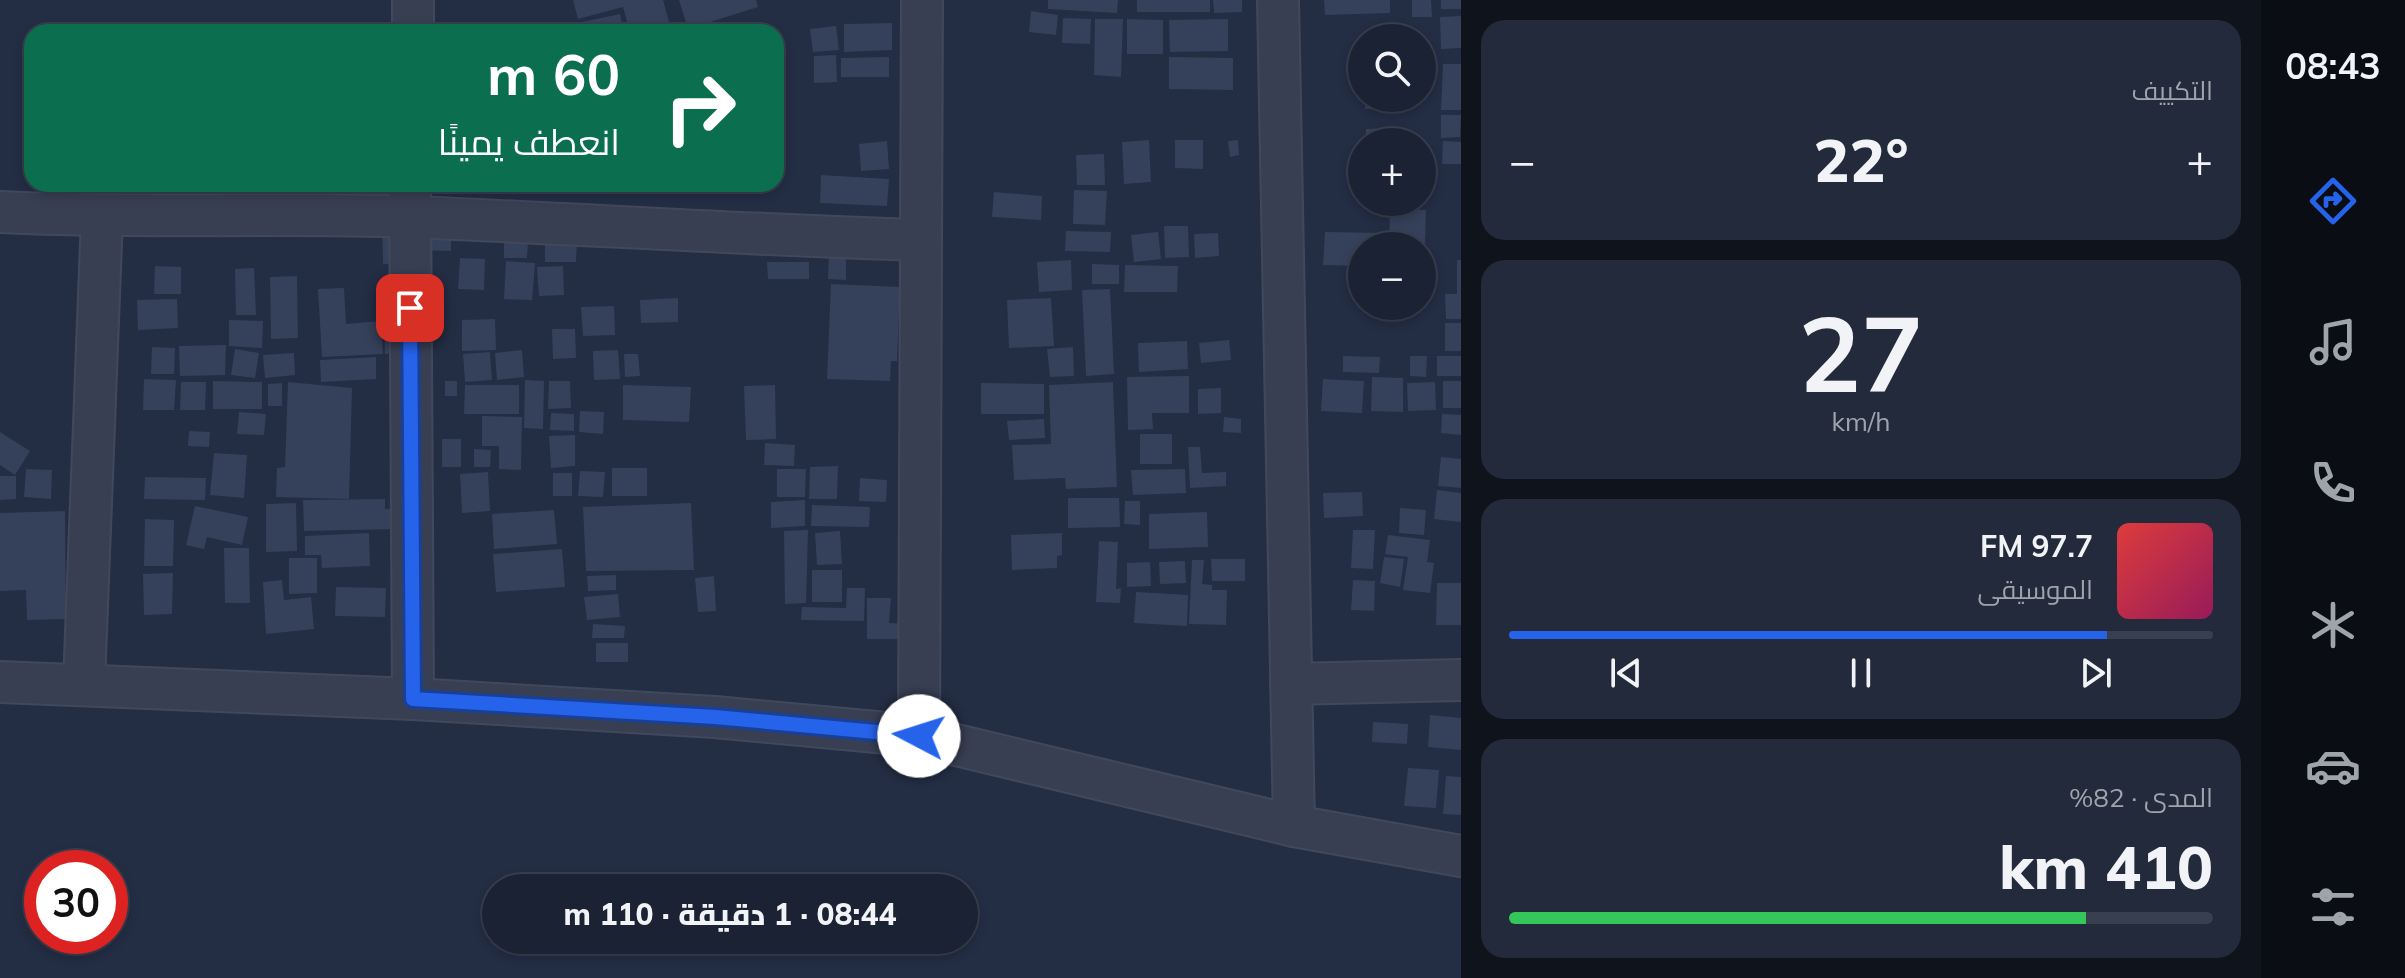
<!DOCTYPE html>
<html lang="ar">
<meta charset="utf-8">
<style>
body{margin:0;font-family:Mulish,Cairo,sans-serif;background:#232a3b;color:#f1f3f6;direction:rtl;height:100vh;display:flex;flex-direction:column;font-size:30px;white-space:nowrap}
*{box-sizing:border-box;margin:0}
p{font-size:26px;color:#9fa4ac}
.icon{flex:none;width:44px;height:44px;fill:none;stroke:currentColor;stroke-width:2;stroke-linecap:round;stroke-linejoin:round}
.map{position:relative;flex:1;overflow:hidden;direction:ltr}
.drawer{display:flex;flex-direction:column;gap:20px;padding:20px;background:#0e131c;width:800px}
.drawer>*{flex:none}
.banner{position:absolute;left:24px;top:24px;width:760px;height:168px;border-radius:24px;box-shadow:0 4px 12px #0003,0 0 0 2px #383f4e;direction:rtl;background:#0b6e4f;color:#fff;overflow:hidden}
.buttons{position:absolute;left:1348px;top:24px;display:grid;gap:16px}
.buttons a{display:grid;place-items:center;width:88px;height:88px;border-radius:50%;background:#1a2233;box-shadow:0 4px 12px #0003,0 0 0 2px #383f4e;font-size:40px}
.speed{position:absolute;left:24px;top:850px;display:flex;gap:16px;font-size:40px;font-weight:700;text-align:center}
.speed>*{display:grid;place-content:center;width:104px;height:104px;border-radius:50%;background:#1a2233;box-shadow:0 4px 12px #0003,0 0 0 2px #383f4e;line-height:1}
.speed .limit{border:12px solid #d22;background:#fff;color:#111}
.pin{position:absolute;display:grid;place-items:center;width:68px;height:68px;color:#fff;margin:-34px;border-radius:16px;box-shadow:0 4px 12px #0006}
.me{position:absolute;width:88px;margin:-44px;rotate:275deg;stroke-linejoin:round;filter:drop-shadow(0 0 6px #0008)}
.turn{display:flex;align-items:center;gap:28px;height:168px;padding:0 32px;font-size:36px}
.turn .icon{width:104px;height:104px;stroke-width:2.5}
.turn b{display:block;font-size:56px;line-height:68px}
.big{font-size:60px;font-weight:800;line-height:1.1}
.drawer .tile{flex:1;display:flex;flex-direction:column;justify-content:center;gap:12px;min-width:0;padding:0 28px;border-radius:24px;background:#232a3b}
.drawer .dial{align-items:center;gap:0}
.dial b{font-size:104px;line-height:1}
.song{display:flex;align-items:center;gap:24px}
.cover{width:96px;height:96px;border-radius:12px;background:linear-gradient(135deg,hsl(0 70% 55%),hsl(330 70% 35%))}
.played{height:8px;border-radius:4px;background:linear-gradient(90deg,#2563eb 85%,#383f4e 85%)}
.keys{display:flex;justify-content:space-around;direction:ltr}
.heat{display:flex;justify-content:space-between;align-items:center;font-size:44px;direction:ltr}
.charge{height:12px;border-radius:6px;background:linear-gradient(90deg,#34c759 82%,#383f4e 0)}
.trip{position:absolute;left:482px;top:874px;width:496px;height:80px;border-radius:40px;background:#1a2233;box-shadow:0 4px 12px #0003,0 0 0 2px #383f4e;font-weight:800;line-height:80px;text-align:center;direction:rtl}
main{display:flex;flex:1;min-height:0}
.tabs{display:flex;flex-direction:column;width:144px;justify-content:space-around;align-items:center;background:#0a0e14;color:#9fa4ac}
.tabs .icon{width:56px;height:56px}
.tabs .selected{color:#2563eb}
.tabs b{font-size:36px;color:#f1f3f6}
.map>svg:first-child{display:block}
</style>
<main>
<nav class="tabs">
<b>08:43</b>
<svg class="icon selected" aria-label="directions" viewBox="0 0 24 24"><path d="M12 3l9 9-9 9-9-9zM9 14v-3h6M13 9l2 2-2 2"/></svg>
<svg class="icon" aria-label="music" viewBox="0 0 24 24"><path d="M9 18V5l10-2v13"/><circle cx="6" cy="18" r="3"/><circle cx="16" cy="16" r="3"/></svg>
<svg class="icon" aria-label="phone" viewBox="0 0 24 24"><path d="M5 4h4l2 5-3 2q2 4 5 5l2-3 5 2v4C11 20 4 13 5 4z"/></svg>
<svg class="icon" aria-label="climate" viewBox="0 0 24 24"><path d="M12 3v18M4 7l16 10M4 17L20 7"/></svg>
<svg class="icon" aria-label="car" viewBox="0 0 24 24"><path d="M5 17H2v-5l4-1 3-4h7l3 4 3 1v5h-3M9 17h6M6 11h13"/><circle cx="7" cy="17" r="2"/><circle cx="17" cy="17" r="2"/></svg>
<svg class="icon" aria-label="filters" viewBox="0 0 24 24"><path d="M4 7h16M4 17h16"/><circle cx="9" cy="7" r="2"/><circle cx="15" cy="17" r="2"/></svg>
</nav>
<section class="drawer">
<div class="tile"><p>التكييف</p>
<div class="heat"><a>−</a><b class="big">22°</b><a>+</a></div>
</div>
<div class="tile dial"><b>27</b><p>km/h</p></div>
<div class="tile">
<div class="song"><i class="cover"></i><div><b>97.7 FM</b><p>الموسيقى</p></div></div>
<div class="played"></div>
<div class="keys"><svg class="icon" aria-label="previous" viewBox="0 0 24 24"><path d="M18 5L8 12l10 7zM5 5v14"/></svg><svg class="icon" aria-label="pause" viewBox="0 0 24 24"><path d="M8 5v14M16 5v14"/></svg><svg class="icon" aria-label="next" viewBox="0 0 24 24"><path d="M6 5l10 7-10 7zM19 5v14"/></svg></div>
</div>
<div class="tile"><p>المدى · 82%</p><b class="big">410 km</b><div class="charge"></div></div>
</section>
<div class="map">
<svg width="1461" height="978" viewBox="0 0 1461 978">
<rect width="100%" height="100%" fill="#232d44"/>
<!-- building -->
<g fill="#35405a">
<polygon points="573,0 663,0 670,25 630,32 623,7 578,19"/>
<polygon points="679,0 756,0 758,7 688,29"/>
<polygon points="1048,0 1118,0 1117,13 1048,9"/>
<rect x="1137" y="0" width="73" height="12"/>
<polygon points="1213,0 1242,0 1242,12 1214,13"/>
<polygon points="1324,0 1390,0 1390,13 1325,15"/>
<polygon points="1412,0 1431,0 1432,17 1412,17"/>
<rect x="1441" y="0" width="20" height="9"/>
<polygon points="1031,11 1058,15 1056,35 1029,32"/>
<polygon points="620,14 624,32 578,32 577,23"/>
<polygon points="1461,16 1461,48 1441,49 1440,17"/>
<polygon points="1063,18 1091,19 1090,44 1062,43"/>
<polygon points="1095,19 1123,19 1121,77 1094,75"/>
<polygon points="1127,19 1163,20 1163,54 1127,54"/>
<polygon points="1228,19 1228,51 1170,52 1169,20"/>
<polygon points="892,23 892,50 844,52 844,24"/>
<polygon points="836,26 839,50 813,52 810,29"/>
<polygon points="836,55 837,82 814,83 814,56"/>
<polygon points="889,57 889,77 841,77 841,58"/>
<polygon points="1169,57 1233,58 1233,90 1169,89"/>
<polygon points="1443,64 1461,64 1461,110 1441,110"/>
<rect x="1365" y="98" width="28" height="11"/>
<polygon points="1441,115 1461,115 1460,137 1441,138"/>
<polygon points="1386,128 1387,142 1366,142 1366,129"/>
<polygon points="1149,140 1151,182 1124,184 1122,142"/>
<polygon points="1175,140 1203,140 1203,169 1175,168"/>
<polygon points="1238,140 1239,155 1230,157 1228,141"/>
<polygon points="887,141 889,169 861,171 859,144"/>
<polygon points="1443,141 1461,142 1461,164 1442,164"/>
<rect x="1422" y="142" width="3" height="32"/>
<polygon points="1104,154 1105,185 1077,185 1076,155"/>
<polygon points="821,175 889,179 887,206 820,203"/>
<polygon points="1074,190 1107,191 1105,225 1073,224"/>
<polygon points="994,192 1042,196 1041,220 992,217"/>
<polygon points="1390,209 1426,210 1425,245 1389,246"/>
<polygon points="382,222 406,263 383,264"/>
<polygon points="1164,226 1188,226 1189,257 1165,258"/>
<polygon points="416,228 451,228 451,251 415,250"/>
<polygon points="1066,231 1111,232 1110,252 1065,251"/>
<polygon points="1158,232 1161,259 1134,262 1131,235"/>
<polygon points="1325,232 1383,233 1383,246 1362,246 1362,266 1323,265"/>
<polygon points="1218,233 1219,256 1195,258 1194,234"/>
<polygon points="545,240 577,241 576,262 545,262"/>
<polygon points="504,242 528,242 527,258 504,258"/>
<polygon points="829,252 846,252 846,280 828,279"/>
<polygon points="460,258 485,259 484,290 458,289"/>
<polygon points="1071,260 1072,290 1039,292 1037,262"/>
<polygon points="1457,260 1461,260 1461,319 1446,319 1445,294 1457,294"/>
<polygon points="506,261 535,263 532,300 504,299"/>
<polygon points="767,262 809,262 809,279 768,279"/>
<polygon points="1092,264 1119,265 1119,284 1092,284"/>
<polygon points="1125,265 1178,266 1177,292 1124,292"/>
<polygon points="155,266 181,267 181,294 154,294"/>
<polygon points="563,266 564,295 539,296 537,267"/>
<polygon points="254,268 256,315 236,315 235,269"/>
<polygon points="1358,269 1362,270 1362,295 1355,295"/>
<polygon points="1422,271 1437,272 1435,292 1425,291 1424,304"/>
<polygon points="297,276 298,338 271,339 270,277"/>
<polygon points="831,284 900,287 897,361 891,361 890,381 827,379"/>
<polygon points="344,288 346,324 381,321 383,354 322,357 318,289"/>
<polygon points="1110,289 1114,374 1086,376 1082,290"/>
<polygon points="678,298 678,322 641,323 640,300"/>
<polygon points="1051,298 1054,346 1009,348 1007,300"/>
<polygon points="177,299 178,328 138,330 137,300"/>
<polygon points="614,306 615,335 583,336 581,307"/>
<polygon points="495,319 496,350 462,351 462,320"/>
<polygon points="229,320 263,321 262,348 229,346"/>
<rect x="1445" y="323" width="16" height="28"/>
<polygon points="406,324 406,353 385,354 384,325"/>
<polygon points="552,329 575,329 576,358 553,359"/>
<polygon points="1229,340 1231,360 1201,363 1199,343"/>
<polygon points="1187,341 1188,369 1139,372 1138,343"/>
<polygon points="226,345 225,375 180,376 179,346"/>
<polygon points="152,347 175,348 174,374 151,374"/>
<polygon points="1073,347 1074,376 1050,377 1047,349"/>
<polygon points="235,349 259,353 255,378 231,375"/>
<polygon points="522,350 524,377 497,380 495,353"/>
<polygon points="618,350 620,379 594,380 593,351"/>
<polygon points="490,352 492,380 465,382 463,354"/>
<polygon points="294,353 295,375 265,378 263,355"/>
<polygon points="624,354 638,354 640,376 625,377"/>
<polygon points="1343,356 1380,357 1379,373 1343,372"/>
<polygon points="1410,356 1427,356 1426,377 1410,376"/>
<rect x="1437" y="356" width="24" height="20"/>
<polygon points="376,357 376,379 321,382 320,360"/>
<polygon points="1189,376 1189,413 1152,413 1153,429 1128,430 1127,377"/>
<polygon points="1372,377 1403,378 1403,412 1371,411"/>
<polygon points="144,379 176,380 174,410 143,410"/>
<polygon points="1323,379 1364,381 1362,413 1321,411"/>
<polygon points="525,380 544,381 543,429 524,428"/>
<polygon points="213,381 262,382 262,409 213,409"/>
<rect x="445" y="381" width="12" height="15"/>
<polygon points="549,381 570,381 571,408 548,409"/>
<rect x="1443" y="381" width="18" height="27"/>
<polygon points="181,382 206,382 205,410 180,410"/>
<polygon points="288,382 352,388 349,499 276,497 277,468 285,467"/>
<polygon points="1113,382 1117,487 1066,489 1065,478 1014,480 1012,445 1051,444 1049,385"/>
<polygon points="1435,382 1436,410 1408,411 1407,383"/>
<polygon points="282,383 282,406 268,406 268,384"/>
<polygon points="981,383 1044,384 1044,414 981,414"/>
<polygon points="465,385 519,385 519,414 464,414"/>
<polygon points="623,385 691,387 689,422 623,420"/>
<polygon points="775,385 776,439 746,440 744,386"/>
<polygon points="1221,388 1221,413 1198,414 1198,389"/>
<polygon points="580,411 604,412 603,434 579,432"/>
<polygon points="239,412 266,414 264,435 237,434"/>
<polygon points="551,413 574,414 574,431 550,430"/>
<polygon points="1442,414 1461,415 1461,435 1441,433"/>
<polygon points="482,416 522,417 521,470 499,469 499,446 482,446"/>
<polygon points="1224,417 1241,419 1241,433 1223,432"/>
<polygon points="1044,419 1045,438 1009,440 1007,421"/>
<polygon points="189,431 210,432 209,447 188,446"/>
<polygon points="0,432 30,451 15,475 0,465"/>
<rect x="1140" y="434" width="32" height="30"/>
<polygon points="575,435 575,466 551,468 549,436"/>
<rect x="442" y="439" width="19" height="28"/>
<polygon points="765,443 795,445 794,466 764,465"/>
<polygon points="1188,447 1200,447 1202,473 1226,472 1226,486 1190,488"/>
<polygon points="474,449 491,450 490,467 474,467"/>
<polygon points="214,453 247,455 244,498 210,495"/>
<polygon points="1441,457 1461,459 1461,488 1438,486"/>
<polygon points="838,466 837,499 809,499 810,467"/>
<rect x="612" y="468" width="35" height="28"/>
<polygon points="26,469 52,470 51,499 24,497"/>
<polygon points="777,469 806,469 805,497 777,497"/>
<polygon points="1185,469 1186,493 1133,495 1131,470"/>
<polygon points="580,471 605,472 603,497 578,496"/>
<polygon points="488,472 490,511 462,513 460,474"/>
<rect x="553" y="473" width="19" height="23"/>
<polygon points="0,476 16,476 16,499 0,500"/>
<polygon points="145,477 206,478 205,500 144,499"/>
<polygon points="860,478 887,480 886,502 859,501"/>
<polygon points="1437,490 1461,493 1461,522 1434,519"/>
<polygon points="1362,492 1363,516 1324,518 1323,493"/>
<polygon points="1068,498 1119,498 1120,527 1068,528"/>
<polygon points="385,499 385,509 400,509 400,529 304,531 303,500"/>
<polygon points="805,500 805,526 771,528 771,502"/>
<polygon points="1125,501 1140,501 1140,525 1124,524"/>
<polygon points="296,503 297,551 266,552 266,504"/>
<polygon points="691,503 694,570 586,571 583,507"/>
<polygon points="812,505 870,507 869,527 811,526"/>
<polygon points="195,506 248,517 242,545 207,537 204,549 186,545"/>
<polygon points="1400,508 1426,510 1424,535 1399,533"/>
<polygon points="554,510 557,544 494,549 492,514"/>
<polygon points="65,511 66,619 27,620 26,590 0,591 0,513"/>
<polygon points="1207,512 1208,547 1149,549 1149,514"/>
<polygon points="145,519 174,520 173,566 144,566"/>
<polygon points="808,530 806,603 785,604 784,531"/>
<polygon points="1353,530 1375,530 1373,569 1351,568"/>
<polygon points="840,531 842,564 817,565 815,533"/>
<polygon points="369,533 370,566 322,568 321,555 305,555 305,536"/>
<polygon points="1062,533 1062,555 1057,556 1057,568 1012,570 1011,535"/>
<polygon points="1388,535 1430,540 1427,562 1434,563 1430,593 1403,590 1408,557 1385,554"/>
<polygon points="1099,541 1118,542 1116,589 1121,588 1120,603 1096,602"/>
<polygon points="224,548 249,548 250,603 225,603"/>
<polygon points="562,549 565,587 496,592 493,554"/>
<polygon points="1384,557 1404,559 1400,587 1380,583"/>
<polygon points="289,558 317,558 317,593 289,594"/>
<polygon points="1211,559 1245,559 1245,581 1212,581"/>
<polygon points="1192,560 1204,560 1202,584 1212,585 1212,590 1227,590 1226,625 1189,624"/>
<polygon points="1185,561 1186,583 1160,584 1159,562"/>
<polygon points="1150,562 1151,586 1127,587 1127,563"/>
<rect x="812" y="570" width="30" height="32"/>
<polygon points="173,573 172,614 144,615 143,574"/>
<polygon points="616,575 616,590 588,591 587,576"/>
<polygon points="714,576 716,611 698,612 695,578"/>
<polygon points="282,580 284,600 311,597 314,629 266,634 263,582"/>
<polygon points="1353,580 1375,581 1374,611 1351,610"/>
<polygon points="1437,583 1461,583 1461,625 1436,625"/>
<polygon points="336,587 386,588 385,617 335,616"/>
<polygon points="847,588 865,588 864,621 801,620 802,607 846,608"/>
<polygon points="1136,592 1188,595 1187,626 1134,623"/>
<polygon points="618,594 620,617 587,620 584,597"/>
<polygon points="867,598 891,598 889,623 913,624 912,639 867,639"/>
<polygon points="593,624 625,626 624,638 592,638"/>
<rect x="596" y="643" width="32" height="19"/>
<polygon points="1430,715 1461,718 1461,750 1428,747"/>
<polygon points="1373,722 1408,724 1407,744 1372,742"/>
<polygon points="1408,768 1439,770 1436,808 1404,806"/>
<polygon points="1446,776 1461,777 1461,815 1443,814"/>
</g>
<g fill="none" stroke-linecap="round" stroke-linejoin="round">
<defs>
<g id="minor">
<polyline points="1278,0 1294,826"/>
<polyline points="413,32 413,0"/>
<polyline points="410,184 413,699"/>
<path d="M 0,212 C 137,219 275,212 412,217 C 581,224 750,235 920,240"/>
<polyline points="0,682 413,699 715,717 919,736 1294,826 1461,856"/>
<polyline points="84,684 102,217"/>
<polyline points="1291,684 1461,680"/>
<polyline points="919,736 922,0"/>
</g>
</defs>
<!-- minor casing -->
<use href="#minor" stroke="#42485c" stroke-width="44"/>
<!-- minor -->
<use href="#minor" stroke="#383f53" stroke-width="40"/>
</g>
<g fill="none" stroke-linecap="round" stroke-linejoin="round">
<defs>
<polyline id="route" points="410,308 413,699 715,717 919,736"/>
</defs>
<!-- route casing -->
<use href="#route" stroke="#184099" stroke-width="20"/>
<!-- route -->
<use href="#route" stroke="#2563eb" stroke-width="14"/>
</g>
</svg>
<div class="buttons">
<a><svg class="icon" aria-label="search" viewBox="0 0 24 24"><circle cx="10" cy="10" r="6"/><path d="M15 15l6 6"/></svg></a>
<a>+</a>
<a>−</a>
</div>
<div class="speed"><div class="limit">30</div></div>
<div class="pin" style="left:410px;top:308px;background:#d93025"><svg class="icon" aria-label="arrive" viewBox="0 0 24 24"><path d="M6 21V4h12l-3 4 3 4H6"/></svg></div>
<svg class="me" style="left:919px;top:736px" viewBox="-20 -20 40 40"><circle r="19" fill="#fff"/><path d="M0-13L10 11 0 6-10 11z" fill="#2563eb"/></svg>
<div class="trip">08:44 · 1 دقيقة · 110 m</div>
<div class="banner">
<div class="turn"><svg class="icon" aria-label="right" viewBox="0 0 24 24"><path d="M7 20v-9h11M14 6l5 5-5 5"/></svg><div><b>60 m</b>انعطف يمينًا</div></div>
</div>
</div>
</main>
